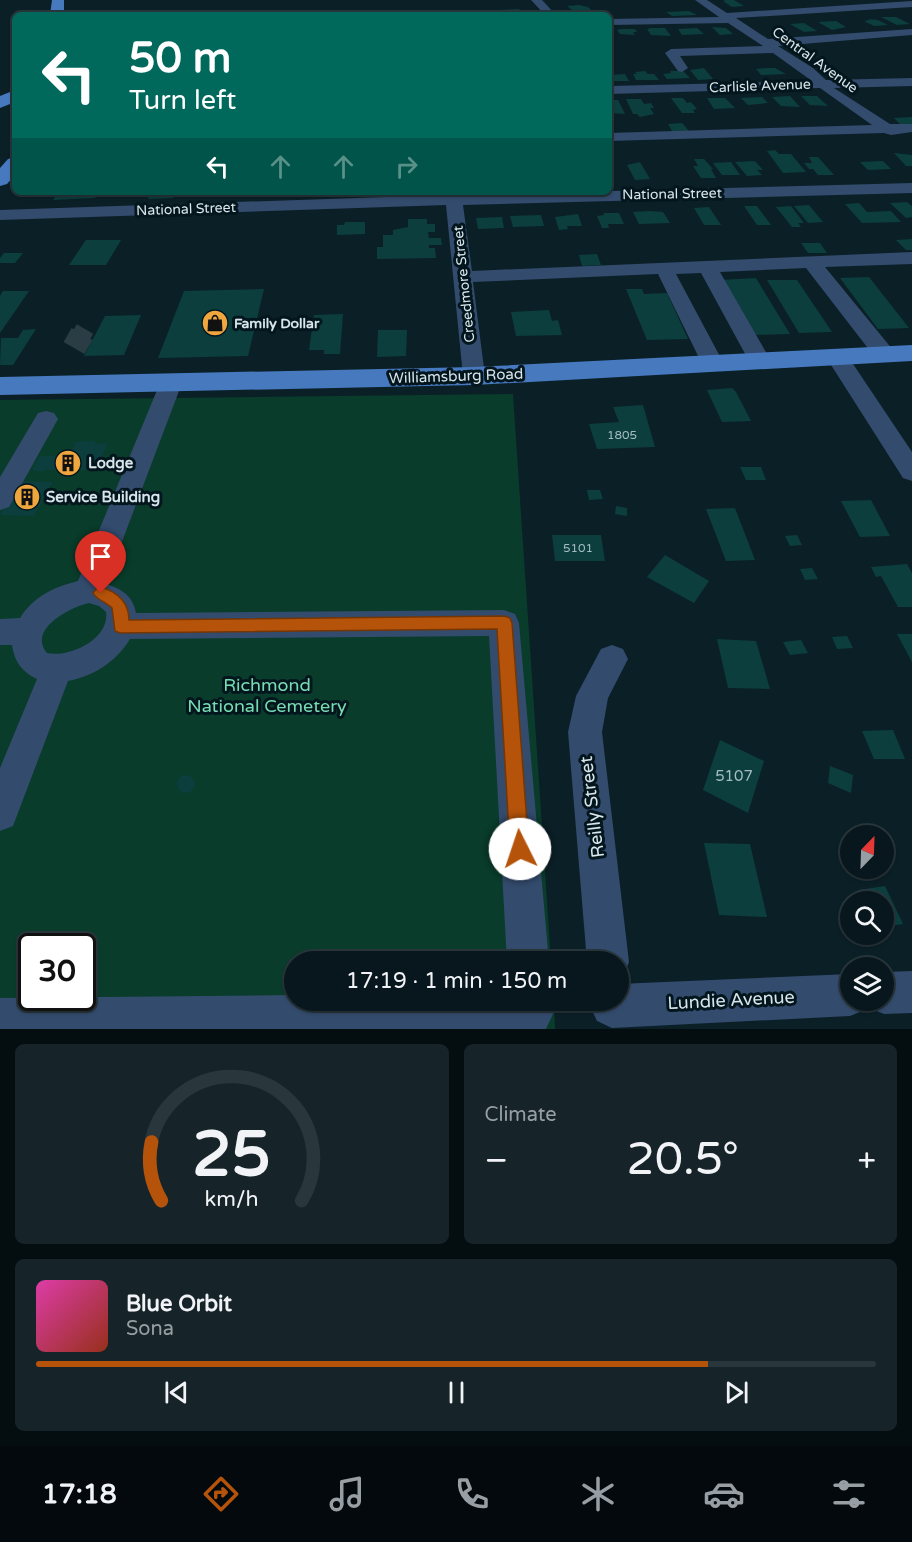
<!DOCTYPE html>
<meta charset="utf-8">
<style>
body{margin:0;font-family:"Varela Round",sans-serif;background:#16242a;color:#f1f3f6;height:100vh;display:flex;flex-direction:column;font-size:22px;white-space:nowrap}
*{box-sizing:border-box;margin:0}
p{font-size:20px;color:#989fa4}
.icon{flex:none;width:33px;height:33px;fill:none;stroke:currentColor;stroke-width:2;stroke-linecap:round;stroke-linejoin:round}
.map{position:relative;height:1029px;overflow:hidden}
.side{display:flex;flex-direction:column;gap:15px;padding:15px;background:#040d10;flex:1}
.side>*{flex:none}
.top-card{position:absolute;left:12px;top:12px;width:600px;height:183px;border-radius:9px;box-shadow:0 2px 4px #0004,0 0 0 2px #29363b;background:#00695c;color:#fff;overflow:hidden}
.needle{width:39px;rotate:23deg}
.tools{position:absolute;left:840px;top:825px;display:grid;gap:12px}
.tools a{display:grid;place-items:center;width:54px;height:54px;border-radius:50%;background:#08171d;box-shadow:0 2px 4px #0004,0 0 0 2px #29363b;font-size:30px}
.speed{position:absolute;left:18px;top:933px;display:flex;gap:12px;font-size:30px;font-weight:700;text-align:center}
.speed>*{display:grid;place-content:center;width:78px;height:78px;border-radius:50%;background:#08171d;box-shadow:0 2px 4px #0004,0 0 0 2px #29363b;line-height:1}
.speed .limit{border:3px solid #111;border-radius:9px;background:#fff;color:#111}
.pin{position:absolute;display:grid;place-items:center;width:51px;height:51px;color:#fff;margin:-62px -26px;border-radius:50% 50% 50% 0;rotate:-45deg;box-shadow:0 0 6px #0007}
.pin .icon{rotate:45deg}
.me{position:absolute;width:66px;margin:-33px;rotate:356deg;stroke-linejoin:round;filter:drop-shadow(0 0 4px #0008)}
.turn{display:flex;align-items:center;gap:21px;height:126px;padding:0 18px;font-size:27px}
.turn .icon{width:78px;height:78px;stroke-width:2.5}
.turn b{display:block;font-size:42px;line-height:51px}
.lanes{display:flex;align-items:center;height:57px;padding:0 18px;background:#0003;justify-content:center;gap:30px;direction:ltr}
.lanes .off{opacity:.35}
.big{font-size:45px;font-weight:600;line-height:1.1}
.side .card{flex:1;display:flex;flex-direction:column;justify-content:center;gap:9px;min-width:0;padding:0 21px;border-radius:9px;background:#16242a}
.side .dial{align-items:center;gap:0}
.dial svg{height:156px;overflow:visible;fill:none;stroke:#29363b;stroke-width:7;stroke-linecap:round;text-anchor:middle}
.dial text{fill:#f1f3f6;stroke:none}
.song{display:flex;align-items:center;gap:18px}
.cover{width:72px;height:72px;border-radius:9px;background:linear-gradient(135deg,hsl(320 70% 55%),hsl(10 70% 35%))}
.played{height:6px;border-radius:3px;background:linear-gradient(90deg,#b45309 80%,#29363b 80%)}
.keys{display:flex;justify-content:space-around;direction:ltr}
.heat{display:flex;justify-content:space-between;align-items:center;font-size:33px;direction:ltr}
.side .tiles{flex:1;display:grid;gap:15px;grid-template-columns:1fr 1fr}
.card:last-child{grid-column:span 2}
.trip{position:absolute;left:284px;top:951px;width:345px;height:60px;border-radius:30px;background:#08171d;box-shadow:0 2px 4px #0004,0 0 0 2px #29363b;font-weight:600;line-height:60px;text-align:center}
.menu{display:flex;height:96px;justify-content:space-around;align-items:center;background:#03090c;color:#989fa4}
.menu .icon{width:42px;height:42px}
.menu .active{color:#b45309}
.menu b{font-size:27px;color:#f1f3f6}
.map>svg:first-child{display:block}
</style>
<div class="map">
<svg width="912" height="1029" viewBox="0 0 912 1029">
<rect width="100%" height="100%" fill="#0b1f27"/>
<!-- green -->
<path fill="#093c2a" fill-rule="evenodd" d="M 513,394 L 551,961 L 294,962 L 294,1000 L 554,1001 L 555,1029 L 0,1029 L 0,400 ZM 32,946 L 82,946 L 82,998 L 32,998 Z"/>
<!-- building -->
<g fill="#0c3e3e">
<polygon points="726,0 734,0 744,6 732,7 723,1"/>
<polygon points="579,5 588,7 591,10 573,11 567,6"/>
<polygon points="519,9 525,15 510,15 508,12 498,13 495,10"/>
<polygon points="689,11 697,15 672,16 666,12"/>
<polygon points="881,17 896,17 910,24 897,25"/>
<polygon points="868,19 878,20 888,25 874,26 864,21 870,20"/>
<polygon points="836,21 846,27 832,30 818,22"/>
<polygon points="804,23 817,31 804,32 790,24"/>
<polygon points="712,27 726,28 733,34 720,35"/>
<polygon points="651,28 665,28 671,36 651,35 647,29"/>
<polygon points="697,28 704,34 682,35 678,29"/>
<polygon points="621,29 635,29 637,32 633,32 635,35 620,34 617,30"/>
<polygon points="704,68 713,79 698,80 690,70"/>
<polygon points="768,68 775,68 786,74 761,75 756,69"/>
<polygon points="645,71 648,74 654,74 659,80 636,80 633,74 637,74 635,72"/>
<polygon points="670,71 683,71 690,78 667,79 663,74 671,73"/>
<polygon points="625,74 629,81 609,81 609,75"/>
<polygon points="790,96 800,107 781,106 772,97"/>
<polygon points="801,96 817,96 828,106 810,105"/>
<polygon points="762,97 768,103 748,105 741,98"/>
<polygon points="671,98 683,98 687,103 691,102 697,109 693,110 695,113 682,113"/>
<polygon points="707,98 725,98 735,108 714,109"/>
<polygon points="626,99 641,99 644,104 651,103 654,108 650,108 654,114 640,117 637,114 633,114"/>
<polygon points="609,100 618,100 625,114 609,113"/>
<polygon points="912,117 912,124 901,125 894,118"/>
<polygon points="682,123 689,131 672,131 668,124"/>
<polygon points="775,150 779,154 791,154 806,172 783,173 767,151"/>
<polygon points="894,153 912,155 912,166 906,166"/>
<polygon points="809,157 818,157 834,175 818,175 813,169 809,169 804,163 812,163"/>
<polygon points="694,159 704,159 713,169 711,169 716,178 701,178 693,166 698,166"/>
<polygon points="755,161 763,170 757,170 762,175 747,176 735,162"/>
<polygon points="883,161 891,169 868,170 860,162"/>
<polygon points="640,162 650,179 635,180 627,165"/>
<polygon points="731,162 740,175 722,175 713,163"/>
<polygon points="58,192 98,192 95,198 53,200"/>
<polygon points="151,192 176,192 173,198 148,199"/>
<polygon points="907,202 912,206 912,217 906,218 890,203"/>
<polygon points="859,203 867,212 891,211 901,222 862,223 845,204"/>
<polygon points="809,205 823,222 808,223 794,206"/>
<polygon points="744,206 757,206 771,225 757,225"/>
<polygon points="791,206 804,223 798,223 801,227 792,227 776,207"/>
<polygon points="709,207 721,225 704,225 694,208"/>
<polygon points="649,211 663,212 670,223 639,224 633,212"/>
<polygon points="604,213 619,213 624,224 608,224 609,228 602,228 597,216 604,215"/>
<polygon points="578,214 582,226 567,226 568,229 559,230 555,217"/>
<polygon points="541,215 544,226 513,227 510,216"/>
<polygon points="502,217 504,228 478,229 476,218"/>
<polygon points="408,219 427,219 427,224 435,224 435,232 428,232 429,238 441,238 442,245 429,245 429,248 435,248 436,258 377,259 377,247 383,247 383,235 393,235 393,230 408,227"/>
<polygon points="345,222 365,222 365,234 337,235 337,225 344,225"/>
<polygon points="912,239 912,250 906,250 896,240"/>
<polygon points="86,240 121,240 106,265 69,265"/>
<polygon points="801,243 820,243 827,253 808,253"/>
<polygon points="4,253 23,253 15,263 0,263 0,258"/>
<polygon points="597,254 601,265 582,266 579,255"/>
<polygon points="869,277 909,328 878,329 840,278"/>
<polygon points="756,278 790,334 751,335 720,280"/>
<polygon points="767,280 797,280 832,332 799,333"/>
<polygon points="264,289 248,356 158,358 184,291"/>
<polygon points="626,289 642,289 644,294 667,293 688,339 647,340"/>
<polygon points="3,291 29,291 0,333 0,296"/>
<polygon points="549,310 552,321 558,320 562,335 516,336 511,312"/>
<polygon points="343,314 340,354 324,354 324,350 309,350 314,315"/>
<polygon points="141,315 124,355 84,356 105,316"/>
<polygon points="36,329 13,365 0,365 1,338 18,338 23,330"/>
<polygon points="378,330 407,330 406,356 377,357"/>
<polygon points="732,388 736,392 751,421 722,422 707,390"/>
<polygon points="643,405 655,447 597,449 589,424 619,422 613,407"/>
<polygon points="96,441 95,444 107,443 98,470 43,470 42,472 32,470 39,456 70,455 75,442"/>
<polygon points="740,467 761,467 766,480 746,480"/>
<polygon points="19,481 53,482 34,516 0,515"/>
<polygon points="587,490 600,490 603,499 589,500"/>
<polygon points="871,500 890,536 860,537 841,501"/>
<polygon points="616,506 627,508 627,516 615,514"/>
<polygon points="735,508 755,560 726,561 706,509"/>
<polygon points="552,535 601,535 605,561 555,561"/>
<polygon points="797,535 802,545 790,546 785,536"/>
<polygon points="665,555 709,581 694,603 647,577"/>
<polygon points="907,564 912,573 912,607 898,607 881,576 876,577 871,567"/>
<polygon points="812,568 818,579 805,580 800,569"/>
<polygon points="897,634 912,634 912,662"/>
<polygon points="847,636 853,648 837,649 832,637"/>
<polygon points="717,639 756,641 770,689 728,688"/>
<polygon points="801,640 808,653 790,655 783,642"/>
<polygon points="893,730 905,759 874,759 862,731"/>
<polygon points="720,740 764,761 748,813 703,790"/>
<polygon points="830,766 853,775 851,793 828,783"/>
<circle cx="186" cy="784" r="9"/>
<polygon points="704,843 750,844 767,917 719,915"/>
<polygon points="885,886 903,924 884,927 884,902 863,902 858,890"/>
</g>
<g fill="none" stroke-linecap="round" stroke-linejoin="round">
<!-- minor-tunnel-far1 -->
<polyline stroke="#2a3d44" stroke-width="19" stroke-dasharray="19 9" stroke-linecap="butt" points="81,336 85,329"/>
<!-- minor-tunnel -->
<polyline stroke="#2a3d44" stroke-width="24" stroke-dasharray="24 12" stroke-linecap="butt" points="74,348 82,334"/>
<!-- minor -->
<g fill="#334b6d" fill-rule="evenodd">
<polygon points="531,0 542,0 556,15 545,15"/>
<polygon points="695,0 707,0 727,13 912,1 912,7 736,18 768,39 912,29 912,35 778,46 813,68 826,80 912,78 912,86 834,88 890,124 912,124 912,132 891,135 884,133 609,141 609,133 872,125 820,88 609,94 609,86 812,81 773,53 680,56 688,68 682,72 678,71 665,53 671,49 763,46 728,23 609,25 609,19 719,17"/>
<polygon points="912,183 912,193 463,205 472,271 912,252 912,264 825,267 893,350 896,355 893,360 885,362 877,360 806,268 720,272 771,361 768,366 760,368 752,366 749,361 701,273 676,274 724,364 721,369 713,371 705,369 702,364 658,274 473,282 485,376 482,381 474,383 466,381 463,376 446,205 0,220 0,210 445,195 445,192 461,192 462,195"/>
<polygon points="837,350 845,352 912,452 912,481 903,478 826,357 829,352"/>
<path d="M 171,376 L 179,378 L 182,383 L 106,584 C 122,589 133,596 136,613 L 504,610 L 515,614 L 519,623 L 549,962 L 507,962 L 489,636 L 130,639 C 116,662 94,676 68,681 L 13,826 L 0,831 L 0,768 L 37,679 C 22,672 14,661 12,645 L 0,645 L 0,619 L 20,618 C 34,596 54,587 78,581 L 160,383 L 163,378 ZM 89,603 L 99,606 L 106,612 C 110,639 69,658 47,653 C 27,629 71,607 89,603 Z"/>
<polygon points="46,411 54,413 58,419 9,507 0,510 0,477 38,413"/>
<polygon points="612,645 623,649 628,659 608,698 602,732 629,962 623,977 618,979 618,962 587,962 568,732 576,696 601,649"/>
<polygon points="912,971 912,1013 884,1014 869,1008 867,1004 865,1010 850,1016 612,1028 597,1021 590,1006 593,1000 618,1000 618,984 850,974 850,1000 884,1000 884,972"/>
<polygon points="294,995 294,1000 551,1000 553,1014 546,1029 0,1029 0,998"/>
</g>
<!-- major -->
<g fill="#4779bf" fill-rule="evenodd">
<polygon points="52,0 64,0 64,15 50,15"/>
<polygon points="15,90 15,102 0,108 0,96"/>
<polygon points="15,157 15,175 7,184 0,186 0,168 8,159"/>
<polygon points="912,345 912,361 474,385 0,395 0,377 474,367"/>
</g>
</g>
<!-- route -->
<path fill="#b45309" stroke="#753606" stroke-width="1.5" d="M 101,587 C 117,592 129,601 129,620 L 504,616 L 510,618 L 512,623 L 529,849 L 527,855 L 520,858 L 513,855 L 510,849 L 497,629 L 120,633 L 115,631 L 112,608 C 106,602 97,600 93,593 L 96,589 Z"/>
<!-- icons -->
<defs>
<symbol id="shop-disc" viewBox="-11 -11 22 22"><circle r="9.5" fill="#f0a63e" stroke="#03161e"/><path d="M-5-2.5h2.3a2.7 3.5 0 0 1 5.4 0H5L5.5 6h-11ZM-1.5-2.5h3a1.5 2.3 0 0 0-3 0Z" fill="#111"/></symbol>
<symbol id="building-disc" viewBox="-11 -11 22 22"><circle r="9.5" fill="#f0a63e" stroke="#03161e"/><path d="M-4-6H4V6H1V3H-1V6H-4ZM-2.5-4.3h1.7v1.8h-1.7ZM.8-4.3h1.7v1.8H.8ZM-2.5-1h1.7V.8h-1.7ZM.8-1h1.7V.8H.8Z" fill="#111"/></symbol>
</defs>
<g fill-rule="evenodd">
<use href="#shop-disc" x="200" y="308" width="30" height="30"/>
<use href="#building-disc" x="53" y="448" width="30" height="30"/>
<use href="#building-disc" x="12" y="482" width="30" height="30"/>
</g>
<g text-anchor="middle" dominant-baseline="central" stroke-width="6" stroke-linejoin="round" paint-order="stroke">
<!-- number labels -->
<g font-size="12" fill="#a5bbbf">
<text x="622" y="435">1805</text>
<text x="578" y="548">5101</text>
</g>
<!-- far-street labels -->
<g font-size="14" fill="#d8e5ea" stroke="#03161e">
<text transform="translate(815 60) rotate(36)">Central Avenue</text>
<text transform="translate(760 86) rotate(-2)">Carlisle Avenue</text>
<text transform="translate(672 194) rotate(-1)">National Street</text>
<text transform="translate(186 209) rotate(-2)">National Street</text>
<text transform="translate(464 284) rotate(-96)">Creedmore Street</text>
</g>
<!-- far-poi labels -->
<g font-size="14" font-weight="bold" fill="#d8e5ea" stroke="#03161e" text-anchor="start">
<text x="234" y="323">Family Dollar</text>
</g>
<!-- street labels -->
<g font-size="15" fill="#d8e5ea" stroke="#03161e">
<text transform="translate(456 376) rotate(-2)">Williamsburg Road</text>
</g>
<!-- poi labels -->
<g font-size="15" font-weight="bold" fill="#d8e5ea" stroke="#03161e" text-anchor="start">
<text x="88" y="463">Lodge</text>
<text x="46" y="497">Service Building</text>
</g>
<!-- near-number labels -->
<g font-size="15" fill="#a5bbbf">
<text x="734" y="776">5107</text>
</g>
<!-- near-park labels -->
<g font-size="18" fill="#77dcb2" stroke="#03161e">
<text x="267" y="685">Richmond<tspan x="267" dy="21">National Cemetery</tspan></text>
</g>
<!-- near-street labels -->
<g font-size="18" fill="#d8e5ea" stroke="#03161e">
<text transform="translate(592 807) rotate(-97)">Reilly Street</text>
<text transform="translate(731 1000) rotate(-3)">Lundie Avenue</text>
</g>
</g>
</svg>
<div class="tools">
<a><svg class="needle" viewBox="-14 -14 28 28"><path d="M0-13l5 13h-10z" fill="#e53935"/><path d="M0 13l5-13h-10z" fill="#989fa4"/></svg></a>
<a><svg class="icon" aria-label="search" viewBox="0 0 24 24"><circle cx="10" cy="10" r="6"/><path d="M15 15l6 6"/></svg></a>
<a><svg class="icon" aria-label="layers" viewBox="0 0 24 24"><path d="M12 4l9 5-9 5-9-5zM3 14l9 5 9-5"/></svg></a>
</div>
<div class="speed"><div class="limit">30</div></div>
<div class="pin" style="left:101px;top:593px;background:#d93025"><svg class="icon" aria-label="arrive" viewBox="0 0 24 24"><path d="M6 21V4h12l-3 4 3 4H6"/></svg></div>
<svg class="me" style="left:520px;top:849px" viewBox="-20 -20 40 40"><circle r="19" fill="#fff"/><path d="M0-13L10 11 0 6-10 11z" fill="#b45309"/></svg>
<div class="trip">17:19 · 1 min · 150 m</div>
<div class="top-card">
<div class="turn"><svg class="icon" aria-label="left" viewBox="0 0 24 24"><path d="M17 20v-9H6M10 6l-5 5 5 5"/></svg><div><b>50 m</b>Turn left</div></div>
<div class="lanes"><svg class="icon" aria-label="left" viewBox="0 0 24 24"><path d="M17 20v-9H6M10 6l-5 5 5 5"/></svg><svg class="icon off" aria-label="ahead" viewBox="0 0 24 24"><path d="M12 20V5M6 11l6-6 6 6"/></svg><svg class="icon off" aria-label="ahead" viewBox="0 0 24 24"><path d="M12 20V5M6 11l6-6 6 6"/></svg><svg class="icon off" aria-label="right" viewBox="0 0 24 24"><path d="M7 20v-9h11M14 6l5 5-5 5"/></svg></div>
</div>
</div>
<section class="side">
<div class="tiles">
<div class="card dial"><svg viewBox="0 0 100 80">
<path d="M14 69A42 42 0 1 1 86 69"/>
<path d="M14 69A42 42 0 0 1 9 39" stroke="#b45309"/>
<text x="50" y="56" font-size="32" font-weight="700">25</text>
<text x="50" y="72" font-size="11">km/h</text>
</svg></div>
<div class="card"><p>Climate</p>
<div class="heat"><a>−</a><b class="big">20.5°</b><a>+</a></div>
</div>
<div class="card">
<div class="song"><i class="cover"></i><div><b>Blue Orbit</b><p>Sona</p></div></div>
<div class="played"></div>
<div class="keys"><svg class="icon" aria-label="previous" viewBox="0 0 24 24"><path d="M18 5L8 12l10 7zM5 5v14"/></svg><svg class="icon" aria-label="pause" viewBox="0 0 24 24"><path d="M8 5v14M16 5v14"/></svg><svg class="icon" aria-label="next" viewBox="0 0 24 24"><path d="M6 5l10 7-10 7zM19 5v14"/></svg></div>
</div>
</div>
</section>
<nav class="menu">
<b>17:18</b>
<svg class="icon active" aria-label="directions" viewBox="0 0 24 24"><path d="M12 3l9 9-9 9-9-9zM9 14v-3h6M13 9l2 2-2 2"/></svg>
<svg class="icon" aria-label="music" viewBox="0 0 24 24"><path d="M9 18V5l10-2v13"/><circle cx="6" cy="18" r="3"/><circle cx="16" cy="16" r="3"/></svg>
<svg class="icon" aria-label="phone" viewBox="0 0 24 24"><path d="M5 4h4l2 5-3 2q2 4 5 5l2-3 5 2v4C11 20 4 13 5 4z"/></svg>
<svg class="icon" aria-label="climate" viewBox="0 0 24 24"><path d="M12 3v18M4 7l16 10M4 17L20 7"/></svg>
<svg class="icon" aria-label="car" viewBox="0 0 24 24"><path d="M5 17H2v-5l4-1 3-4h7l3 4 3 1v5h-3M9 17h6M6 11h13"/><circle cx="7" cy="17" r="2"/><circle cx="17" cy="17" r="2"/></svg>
<svg class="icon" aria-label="filters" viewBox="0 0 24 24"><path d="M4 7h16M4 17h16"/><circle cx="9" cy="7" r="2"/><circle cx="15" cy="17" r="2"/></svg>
</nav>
